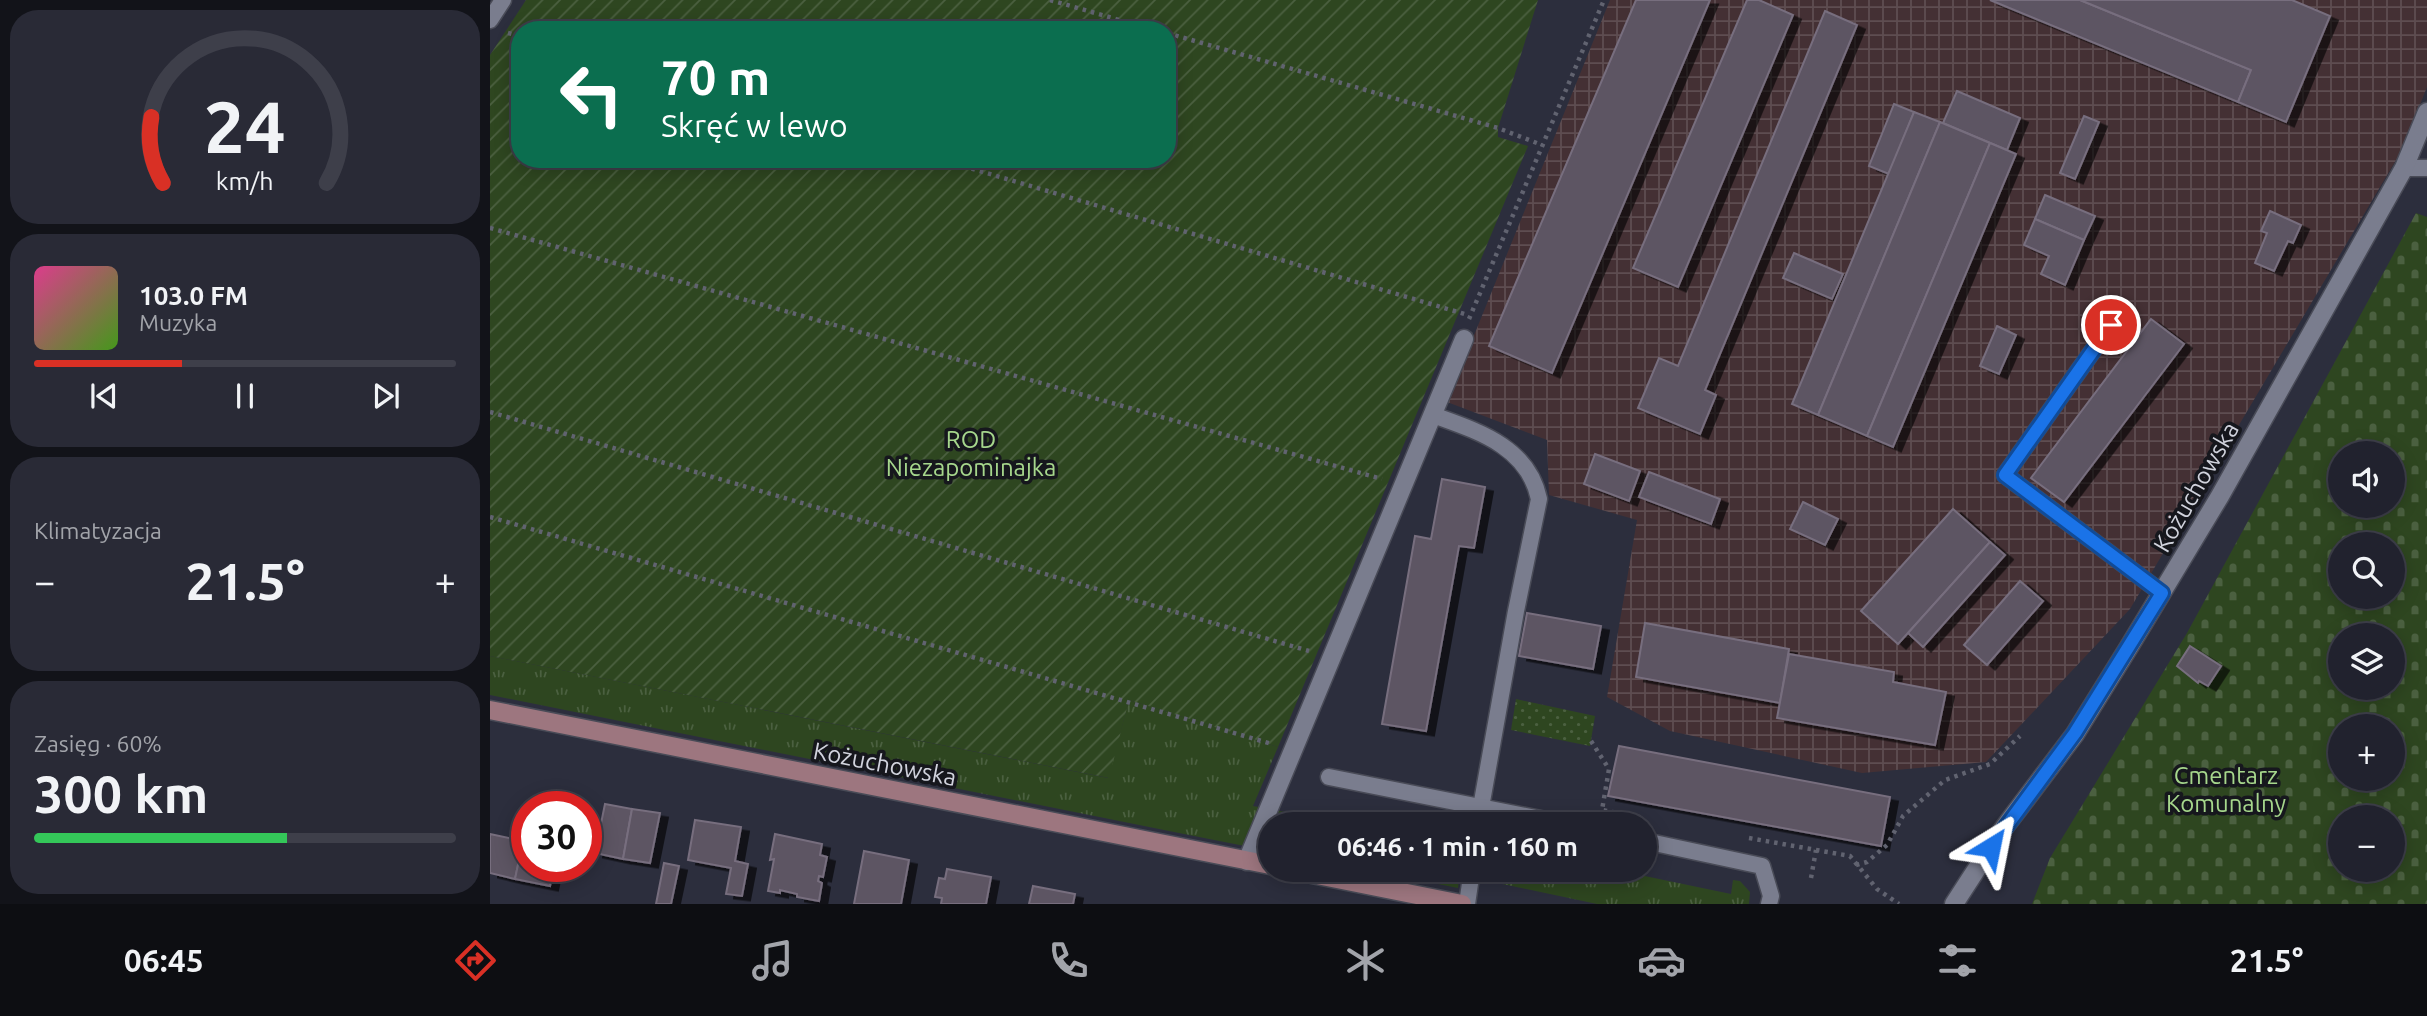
<!DOCTYPE html>
<html lang="pl">
<meta charset="utf-8">
<style>
body{margin:0;font-family:Ubuntu,sans-serif;background:#292a36;color:#f1f3f6;height:100vh;display:flex;flex-direction:column;font-size:26px;white-space:nowrap}
*{box-sizing:border-box;margin:0}
p{font-size:23px;color:#a2a4aa}
.icon{flex:none;width:38px;height:38px;fill:none;stroke:currentColor;stroke-width:2;stroke-linecap:round;stroke-linejoin:round}
.map{position:relative;flex:1;overflow:hidden}
.drawer{display:flex;flex-direction:column;gap:10px;padding:10px;background:#121319;width:490px}
.drawer>*{flex:none}
.top-card{position:absolute;left:21px;top:21px;width:665px;height:147px;border-radius:28px;box-shadow:0 4px 18px #0003,0 0 0 2px #3e3f4a;background:#0b6e4f;color:#fff;overflow:hidden}
.controls{position:absolute;left:1838px;top:441px;display:grid;gap:14px}
.controls a{display:grid;place-items:center;width:77px;height:77px;border-radius:50%;background:#21222e;box-shadow:0 4px 18px #0003,0 0 0 2px #3e3f4a;font-size:35px}
.speed{position:absolute;left:21px;top:791px;display:flex;gap:14px;font-size:35px;font-weight:700;text-align:center}
.speed>*{display:grid;place-content:center;width:91px;height:91px;border-radius:50%;background:#21222e;box-shadow:0 4px 18px #0003,0 0 0 2px #3e3f4a;line-height:1}
.speed .limit{border:10px solid #d22;background:#fff;color:#111}
.pin{position:absolute;display:grid;place-items:center;width:60px;height:60px;color:#fff;margin:-30px;border:4px solid #fff;border-radius:50%;box-shadow:0 2px 7px #0007}
.me{position:absolute;width:77px;margin:-38px;rotate:35deg;stroke-linejoin:round;filter:drop-shadow(0 0 5px #0008)}
.turn{display:flex;align-items:center;gap:24px;height:147px;padding:0 35px;font-size:32px}
.turn .icon{width:91px;height:91px;stroke-width:2.5}
.turn b{display:block;font-size:49px;line-height:60px}
.big{font-size:52px;font-weight:700;line-height:1.1}
.drawer .card{flex:1;display:flex;flex-direction:column;justify-content:center;gap:10px;min-width:0;padding:0 24px;border-radius:28px;background:#292a36}
.drawer .dial{align-items:center;gap:0}
.dial svg{height:182px;overflow:visible;fill:none;stroke:#3e3f4a;stroke-width:7;stroke-linecap:round;text-anchor:middle}
.dial text{fill:#f1f3f6;stroke:none}
.song{display:flex;align-items:center;gap:21px}
.cover{width:84px;height:84px;border-radius:10px;background:linear-gradient(135deg,hsl(330 70% 55%),hsl(100 70% 35%))}
.played{height:7px;border-radius:4px;background:linear-gradient(90deg,#d93025 35%,#3e3f4a 35%)}
.keys{display:flex;justify-content:space-around;direction:ltr}
.heat{display:flex;justify-content:space-between;align-items:center;font-size:38px;direction:ltr}
.charge{height:10px;border-radius:5px;background:linear-gradient(90deg,#34c759 60%,#3e3f4a 0)}
.trip{position:absolute;left:768px;top:812px;width:399px;height:70px;border-radius:35px;background:#21222e;box-shadow:0 4px 18px #0003,0 0 0 2px #3e3f4a;font-weight:700;line-height:70px;text-align:center}
.tab-bar{display:flex;height:112px;justify-content:space-around;align-items:center;background:#0d0e12;color:#a2a4aa}
.tab-bar .icon{width:49px;height:49px}
.tab-bar .on{color:#d93025}
.tab-bar b{font-size:32px;color:#f1f3f6}
main{display:flex;flex:1;min-height:0}
.map>svg:first-child{display:block}
</style>
<main>
<section class="drawer">
<div class="card dial"><svg viewBox="0 0 100 80">
<path d="M14 69A42 42 0 1 1 86 69"/>
<path d="M14 69A42 42 0 0 1 9 40" stroke="#d93025"/>
<text x="50" y="56" font-size="32" font-weight="700">24</text>
<text x="50" y="72" font-size="11">km/h</text>
</svg></div>
<div class="card">
<div class="song"><i class="cover"></i><div><b>103.0 FM</b><p>Muzyka</p></div></div>
<div class="played"></div>
<div class="keys"><svg class="icon" aria-label="previous" viewBox="0 0 24 24"><path d="M18 5L8 12l10 7zM5 5v14"/></svg><svg class="icon" aria-label="pause" viewBox="0 0 24 24"><path d="M8 5v14M16 5v14"/></svg><svg class="icon" aria-label="next" viewBox="0 0 24 24"><path d="M6 5l10 7-10 7zM19 5v14"/></svg></div>
</div>
<div class="card"><p>Klimatyzacja</p>
<div class="heat"><a>−</a><b class="big">21.5°</b><a>+</a></div>
</div>
<div class="card"><p>Zasięg · 60%</p><b class="big">300 km</b><div class="charge"></div></div>
</section>
<div class="map">
<svg width="1937" height="904" viewBox="0 0 1937 904">
<defs>
<pattern id="industrial-grid" width="8" height="8" patternUnits="userSpaceOnUse" patternTransform="scale(1.75)"><rect width="8" height="8" fill="#443034"/><path d="M0 4h8M4 0v8" fill="none" stroke="#5e4d51"/></pattern>
<pattern id="grass-tufts" width="24" height="20" patternUnits="userSpaceOnUse" patternTransform="scale(1.75)"><rect width="24" height="20" fill="#2e4620"/><path d="M3 7l-1-3M5 7V3M7 7l1-3M15 17l-1-3M17 17v-4M19 17l1-3" fill="none" stroke="#4b6040"/></pattern>
<pattern id="cemetery-stones" width="16" height="16" patternUnits="userSpaceOnUse" patternTransform="scale(1.75)"><rect width="16" height="16" fill="#2e4620"/><path d="M2 7V4a2 2 0 0 1 4 0v3zM10 15v-3a2 2 0 0 1 4 0v3z" fill="#4b6040"/></pattern>
<pattern id="park-dots" width="8" height="8" patternUnits="userSpaceOnUse" patternTransform="scale(1.75)"><rect width="8" height="8" fill="#2e4620"/><path d="M2 2h.1M6 6h.1" fill="none" stroke="#4b6040" stroke-width="1.8" stroke-linecap="round"/></pattern>
<pattern id="garden-furrows" width="10" height="10" patternUnits="userSpaceOnUse" patternTransform="scale(1.75)"><rect width="10" height="10" fill="#2e4620"/><path d="M-1 1l2-2M0 10L10 0M9 11l2-2" fill="none" stroke="#4b6040"/></pattern>
<filter id="shadow"><feDropShadow dx="8" dy="4.5" stdDeviation="0" flood-color="#0009"/></filter>
</defs>
<rect width="100%" height="100%" fill="#2c2e3d"/>
<!-- industrial -->
<polygon fill="url(#industrial-grid)" points="1120,0 1937,0 1937,87 1912,150 1640,609 1496,762 1372,773 1180,731 1117,697 1147,520 1059,495 1057,440 957,402"/>
<!-- grass -->
<g fill="url(#grass-tufts)">
<polygon points="0,656 618,778 639,700 788,747 763,806 859,824 780,824 780,851 699,835 0,695"/>
<polygon points="878,870 970,870 968,888"/>
<polygon points="989,870 1126,870 1241,894 1243,880 1250,881 1260,892 1259,904 1107,904 989,879"/>
</g>
<!-- cemetery -->
<path fill="url(#cemetery-stones)" fill-rule="evenodd" d="M 1926,213 L 1937,217 L 1937,904 L 1542,904 L 1560,858 L 1697,633 ZM 1850,453 L 1902,453 L 1902,506 L 1850,506 ZM 1850,544 L 1902,544 L 1902,597 L 1850,597 ZM 1850,635 L 1902,635 L 1902,688 L 1850,688 ZM 1850,726 L 1902,726 L 1902,779 L 1850,779 ZM 1850,817 L 1902,817 L 1902,870 L 1850,870 Z"/>
<!-- park -->
<polygon fill="url(#park-dots)" points="1026,699 1105,716 1100,746 1021,730"/>
<!-- garden -->
<path fill="url(#garden-furrows)" fill-rule="evenodd" d="M 36,0 L 1048,0 L 1008,128 L 1008,137 L 1038,146 L 788,747 L 639,700 L 619,778 L 0,656 L 0,55 ZM 30,30 L 677,30 L 677,159 L 30,159 Z"/>
<!-- building -->
<g fill="#5d5463" stroke="#776e7e" stroke-width="2" filter="url(#shadow)">
<polygon points="1146,0 1220,0 1062,373 999,346"/>
<polygon points="1257,0 1269,0 1303,15 1188,287 1143,268"/>
<polygon points="1500,0 1590,0 1761,70 1748,102"/>
<polygon points="1590,0 1802,0 1840,16 1796,122 1748,102 1761,70"/>
<polygon points="1335,11 1367,25 1215,390 1226,395 1210,434 1148,408 1169,358 1188,366"/>
<polygon points="1467,91 1530,118 1517,150 1453,123"/>
<polygon points="1404,104 1424,112 1399,174 1379,166"/>
<polygon points="1424,112 1450,122 1328,415 1302,404"/>
<polygon points="1594,116 1609,122 1585,179 1570,173"/>
<polygon points="1450,122 1500,143 1377,436 1328,415"/>
<polygon points="1500,143 1526,154 1403,447 1377,436"/>
<polygon points="1555,195 1605,216 1594,240 1545,219"/>
<polygon points="1780,211 1811,225 1803,243 1798,241 1784,271 1765,263 1777,233 1771,231"/>
<polygon points="1545,219 1594,240 1575,285 1551,274 1559,256 1534,245"/>
<polygon points="1304,253 1353,274 1342,299 1293,278"/>
<polygon points="1661,319 1694,344 1574,502 1541,478"/>
<polygon points="1507,326 1526,335 1509,374 1490,366"/>
<polygon points="1105,454 1150,471 1139,501 1094,484"/>
<polygon points="1159,472 1230,499 1221,524 1149,497"/>
<polygon points="952,479 995,487 984,548 969,546 936,731 892,724 925,536 941,539"/>
<polygon points="1313,502 1348,519 1335,545 1300,529"/>
<polygon points="1463,509 1500,542 1408,644 1371,611"/>
<polygon points="1500,542 1515,555 1433,647 1418,633"/>
<polygon points="1530,581 1553,601 1497,665 1474,645"/>
<polygon points="1037,613 1111,626 1103,669 1029,656"/>
<polygon points="1155,623 1299,649 1290,703 1146,677"/>
<polygon points="1700,646 1731,666 1718,686 1709,681 1708,683 1687,666"/>
<polygon points="1299,654 1404,672 1403,682 1456,692 1445,745 1287,718"/>
<polygon points="1129,746 1400,797 1391,846 1118,796"/>
<polygon points="115,804 142,809 133,859 105,853"/>
<polygon points="142,809 170,813 160,863 133,859"/>
<polygon points="205,820 251,827 245,861 258,864 252,896 236,894 241,868 198,860"/>
<polygon points="0,834 33,841 25,879 0,873"/>
<polygon points="285,834 332,844 330,855 337,857 333,877 329,876 328,881 332,883 329,901 307,897 307,894 290,890 290,893 278,891 284,859 280,860"/>
<polygon points="33,841 37,842 37,866 64,866 60,886 25,879"/>
<polygon points="374,851 419,860 411,904 364,904"/>
<polygon points="174,863 189,866 181,904 166,904"/>
<polygon points="457,869 501,877 496,904 451,904 452,898 445,897 449,878 455,879"/>
<polygon points="543,886 585,894 583,904 539,904"/>
</g>
<g fill="none" stroke-linecap="round" stroke-linejoin="round">
<defs>
<g id="service">
<polyline points="0,20 13,0"/>
<polyline points="1914,168 1937,168"/>
<polyline points="1621,325 1515,475 1672,593"/>
<path d="M 943,415 C 987,431 1038,446 1049,499 L 1026,611 L 988,824"/>
<polyline points="839,777 1076,824"/>
<polyline points="1155,841 1272,866 1281,896 1279,904"/>
<polyline points="977,904 982,870"/>
</g>
<g id="minor">
<polyline points="757,861 974,339"/>
<polyline points="1464,904 1510,833 1585,734 1639,647 1730,496 1914,168 1937,112"/>
</g>
<g id="secondary">
<polyline points="0,710 780,865"/>
<polyline points="802,870 972,904"/>
</g>
</defs>
<!-- service casing -->
<use href="#service" stroke="#494b57" stroke-width="19"/>
<!-- minor casing -->
<use href="#minor" stroke="#494b57" stroke-width="21"/>
<!-- secondary casing -->
<use href="#secondary" stroke="#494b57" stroke-width="21"/>
<!-- path -->
<g stroke="#616370" stroke-width="4.5" stroke-dasharray="3.5 5" stroke-linecap="butt">
<polyline points="560,0 664,30"/>
<polyline points="18,33 30,36"/>
<polyline points="677,33 1008,128 1052,145"/>
<polyline points="449,159 978,315"/>
<polyline points="0,228 892,479"/>
<polyline points="979,319 1114,0"/>
<polyline points="0,412 819,651"/>
<polyline points="0,517 782,744"/>
<polyline points="1101,741 1119,769 1112,810 1154,818"/>
<polyline points="1259,838 1360,856 1387,889 1409,904"/>
<polyline points="1366,865 1377,862 1397,845 1413,816 1455,780 1500,764 1530,736"/>
<polyline points="1321,878 1326,850"/>
</g>
<!-- service -->
<use href="#service" stroke="#7a7d8e" stroke-width="16"/>
<!-- minor -->
<use href="#minor" stroke="#7a7d8e" stroke-width="18"/>
<!-- secondary -->
<use href="#secondary" stroke="#9d767f" stroke-width="18"/>
</g>
<g fill="none" stroke-linecap="round" stroke-linejoin="round">
<defs>
<polyline id="route" points="1501,847 1585,733 1672,593 1515,475 1621,325"/>
</defs>
<!-- route casing -->
<use href="#route" stroke="#114b97" stroke-width="18"/>
<!-- route -->
<use href="#route" stroke="#1a73e8" stroke-width="12"/>
</g>
<g text-anchor="middle" dominant-baseline="central" stroke-width="7" stroke-linejoin="round" paint-order="stroke">
<!-- park labels -->
<g font-size="24" fill="#a6d78c" stroke="#16171d">
<text x="481" y="439">ROD<tspan x="481" dy="28">Niezapominajka</tspan></text>
<text x="1736" y="775">Cmentarz<tspan x="1736" dy="28">Komunalny</tspan></text>
</g>
<!-- street labels -->
<g font-size="24" fill="#d1d3dd" stroke="#16171d">
<text transform="translate(1706 487) rotate(-60)">Kożuchowska</text>
<text transform="translate(395 764) rotate(11)">Kożuchowska</text>
</g>
</g>
</svg>
<div class="controls">
<a><svg class="icon" aria-label="sound" viewBox="0 0 24 24"><path d="M4 9h4l5-4v14l-5-4H4zM17 9q2 3 0 6"/></svg></a>
<a><svg class="icon" aria-label="search" viewBox="0 0 24 24"><circle cx="10" cy="10" r="6"/><path d="M15 15l6 6"/></svg></a>
<a><svg class="icon" aria-label="layers" viewBox="0 0 24 24"><path d="M12 4l9 5-9 5-9-5zM3 14l9 5 9-5"/></svg></a>
<a>+</a>
<a>−</a>
</div>
<div class="speed"><div class="limit">30</div></div>
<div class="pin" style="left:1621px;top:325px;background:#d93025"><svg class="icon" aria-label="arrive" viewBox="0 0 24 24"><path d="M6 21V4h12l-3 4 3 4H6"/></svg></div>
<svg class="me" style="left:1501px;top:847px" viewBox="-20 -20 40 40"><path d="M0-17L14 15 0 8-14 15z" fill="#1a73e8" stroke="#fff" stroke-width="4"/></svg>
<div class="trip">06:46 · 1 min · 160 m</div>
<div class="top-card">
<div class="turn"><svg class="icon" aria-label="left" viewBox="0 0 24 24"><path d="M17 20v-9H6M10 6l-5 5 5 5"/></svg><div><b>70 m</b>Skręć w lewo</div></div>
</div>
</div>
</main>
<nav class="tab-bar">
<b>06:45</b>
<svg class="icon on" aria-label="directions" viewBox="0 0 24 24"><path d="M12 3l9 9-9 9-9-9zM9 14v-3h6M13 9l2 2-2 2"/></svg>
<svg class="icon" aria-label="music" viewBox="0 0 24 24"><path d="M9 18V5l10-2v13"/><circle cx="6" cy="18" r="3"/><circle cx="16" cy="16" r="3"/></svg>
<svg class="icon" aria-label="phone" viewBox="0 0 24 24"><path d="M5 4h4l2 5-3 2q2 4 5 5l2-3 5 2v4C11 20 4 13 5 4z"/></svg>
<svg class="icon" aria-label="climate" viewBox="0 0 24 24"><path d="M12 3v18M4 7l16 10M4 17L20 7"/></svg>
<svg class="icon" aria-label="car" viewBox="0 0 24 24"><path d="M5 17H2v-5l4-1 3-4h7l3 4 3 1v5h-3M9 17h6M6 11h13"/><circle cx="7" cy="17" r="2"/><circle cx="17" cy="17" r="2"/></svg>
<svg class="icon" aria-label="filters" viewBox="0 0 24 24"><path d="M4 7h16M4 17h16"/><circle cx="9" cy="7" r="2"/><circle cx="15" cy="17" r="2"/></svg>
<b>21.5°</b>
</nav>
